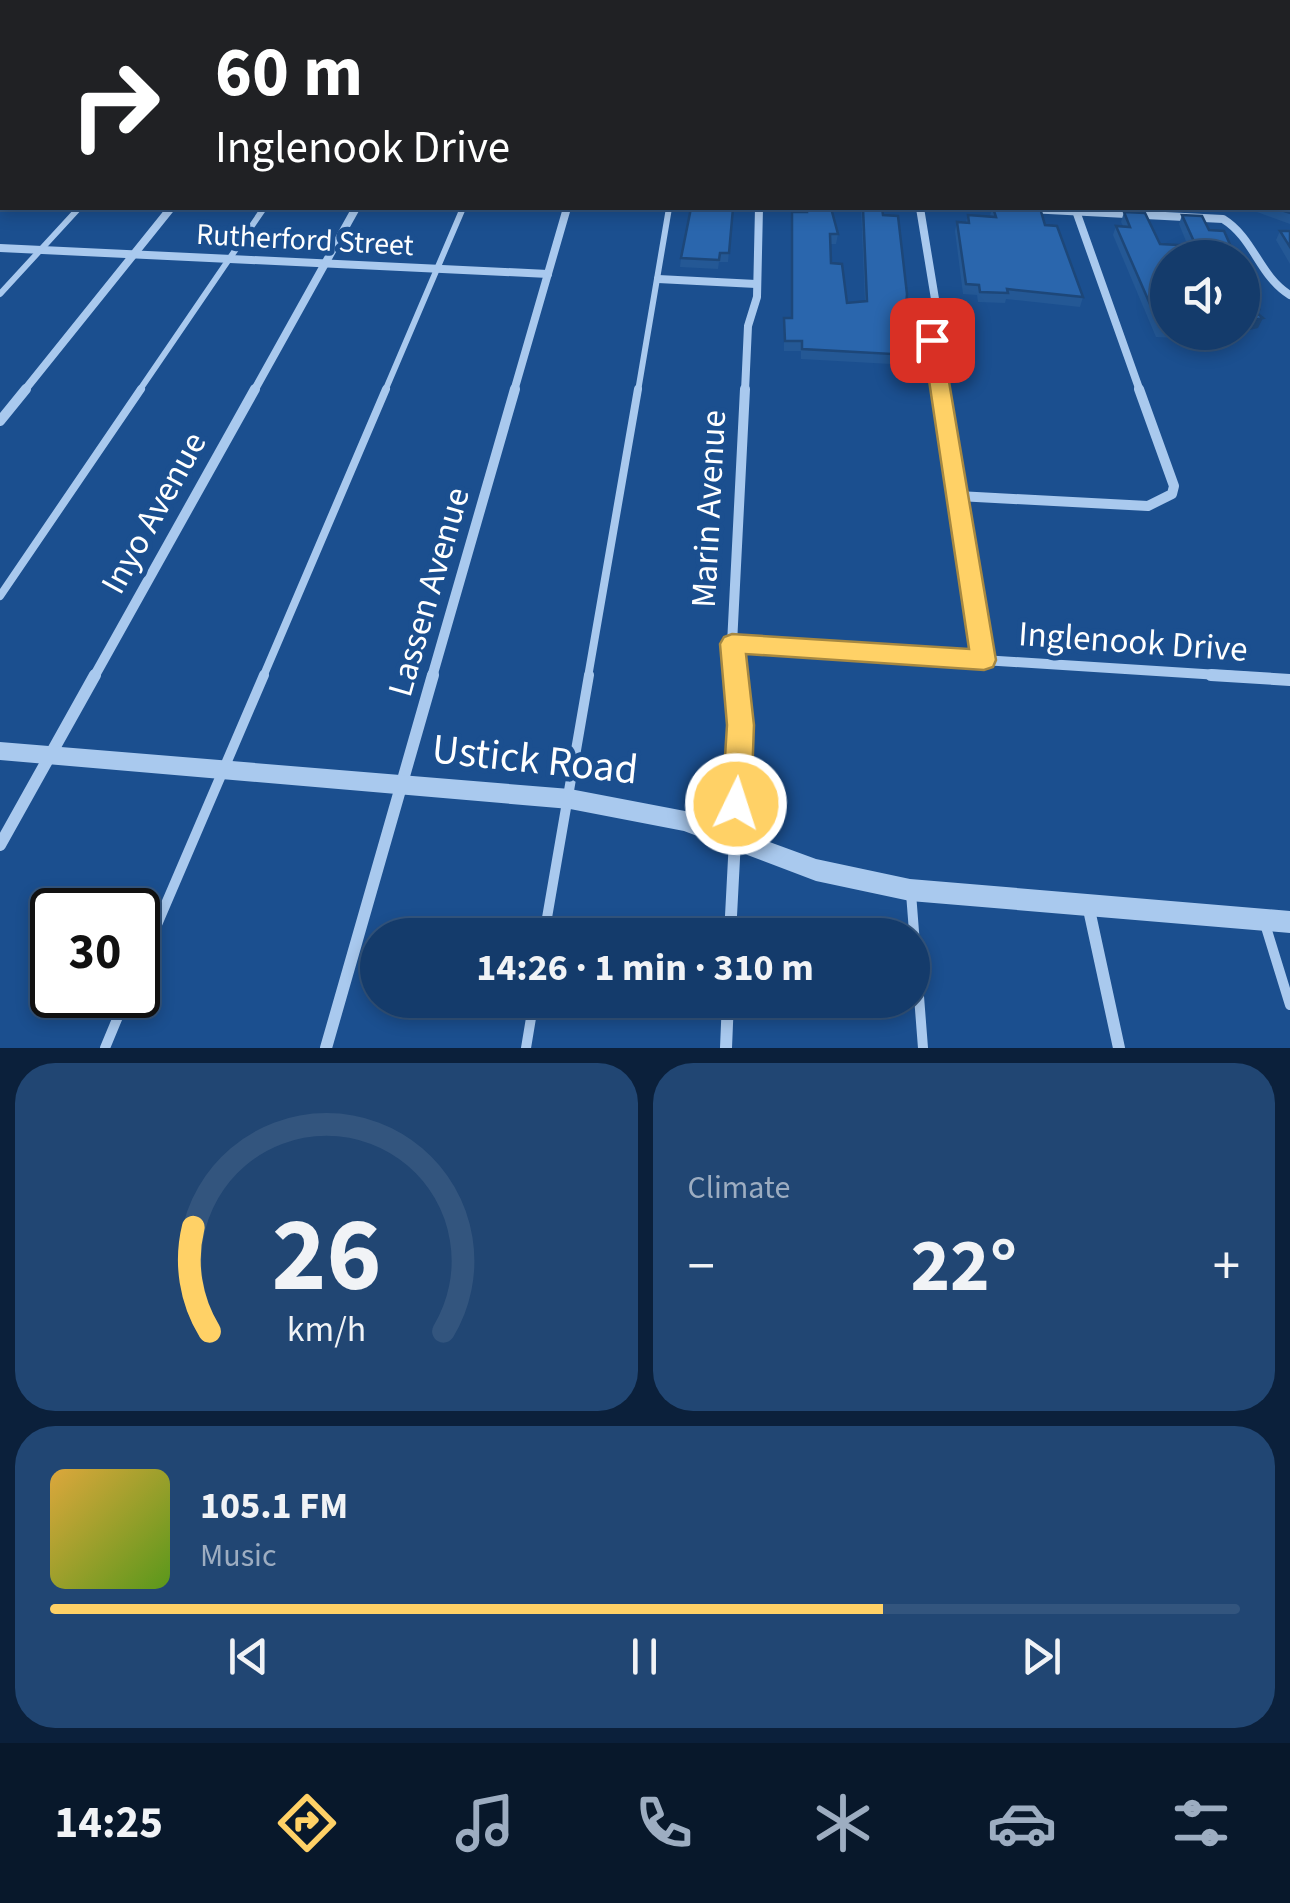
<!DOCTYPE html>
<meta charset="utf-8">
<style>
body{margin:0;font-family:"Source Sans 3",sans-serif;background:#214673;color:#f1f3f6;height:100vh;display:flex;flex-direction:column;font-size:38px;white-space:nowrap}
*{box-sizing:border-box;margin:0}
p{font-size:32px;color:#9dadc1}
.icon{flex:none;width:55px;height:55px;fill:none;stroke:currentColor;stroke-width:2;stroke-linecap:round;stroke-linejoin:round}
.map{position:relative;height:1048px;overflow:hidden}
.side{display:flex;flex-direction:column;gap:15px;padding:15px;background:#0b203b;flex:1}
.side>*{flex:none}
.hud{position:absolute;left:0px;top:0px;width:1290px;height:210px;box-shadow:0 5px 15px #0003,0 0 0 2px #33557e;background:#202124;color:#fff;overflow:hidden}
.controls{position:absolute;left:1150px;top:240px;display:grid;gap:20px}
.controls a{display:grid;place-items:center;width:110px;height:110px;border-radius:50%;background:#143b6b;box-shadow:0 5px 15px #0003,0 0 0 2px #33557e;font-size:50px}
.speed{position:absolute;left:30px;top:888px;display:flex;gap:20px;font-size:50px;font-weight:700;text-align:center}
.speed>*{display:grid;place-content:center;width:130px;height:130px;border-radius:50%;background:#143b6b;box-shadow:0 5px 15px #0003,0 0 0 2px #33557e;line-height:1}
.speed .limit{border:5px solid #111;border-radius:15px;background:#fff;color:#111}
.pin{position:absolute;display:grid;place-items:center;width:85px;height:85px;color:#fff;margin:-42px;border-radius:20px;box-shadow:0 5px 15px #0006}
.me{position:absolute;width:110px;margin:-55px;rotate:4deg;stroke-linejoin:round;filter:drop-shadow(0 0 8px #0008)}
.turn{display:flex;align-items:center;gap:35px;height:210px;padding:0 50px;font-size:45px}
.turn .icon{width:130px;height:130px;stroke-width:2.5}
.turn b{display:block;font-size:70px;line-height:85px}
.big{font-size:75px;font-weight:700;line-height:1.1}
.side .tile{flex:1;display:flex;flex-direction:column;justify-content:center;gap:15px;min-width:0;padding:0 35px;border-radius:40px;background:#214673}
.side .dial{align-items:center;gap:0}
.dial svg{height:260px;overflow:visible;fill:none;stroke:#33557e;stroke-width:7;stroke-linecap:round;text-anchor:middle}
.dial text{fill:#f1f3f6;stroke:none}
.song{display:flex;align-items:center;gap:30px}
.cover{width:120px;height:120px;border-radius:15px;background:linear-gradient(135deg,hsl(40 70% 55%),hsl(90 70% 35%))}
.played{height:10px;border-radius:5px;background:linear-gradient(90deg,#ffd166 70%,#33557e 70%)}
.keys{display:flex;justify-content:space-around;direction:ltr}
.heat{display:flex;justify-content:space-between;align-items:center;font-size:55px;direction:ltr}
.side .tiles{flex:1;display:grid;gap:15px;grid-template-columns:1fr 1fr}
.tile:last-child{grid-column:span 2}
.trip{position:absolute;left:360px;top:918px;width:570px;height:100px;border-radius:50px;background:#143b6b;box-shadow:0 5px 15px #0003,0 0 0 2px #33557e;font-weight:700;line-height:100px;text-align:center}
.dock{display:flex;height:160px;justify-content:space-around;align-items:center;background:#08182b;color:#9dadc1}
.dock .icon{width:70px;height:70px}
.dock .active{color:#ffd166}
.dock b{font-size:45px;color:#f1f3f6}
.map>svg:first-child{display:block}
</style>
<div class="map">
<svg width="1290" height="1048" viewBox="0 0 1290 1048">
<rect width="100%" height="100%" fill="#1b4f8f"/>
<g fill="none" stroke-linecap="round" stroke-linejoin="round">
<!-- service-far2 -->
<g stroke="#a9c9ee" stroke-width="6">
<polyline points="0,294 79,208"/>
<polyline points="139,391 264,208"/>
<polyline points="385,391 463,208"/>
<polyline points="638,391 669,208"/>
</g>
<!-- service-far1 -->
<g stroke="#a9c9ee" stroke-width="8">
<polyline points="0,596 141,389"/>
<polyline points="263,677 386,389"/>
<polyline points="588,677 638,389"/>
</g>
<!-- service -->
<g stroke="#a9c9ee" stroke-width="10">
<polyline points="911,893 923,1048"/>
<polyline points="1265,924 1290,1005"/>
<polyline points="544,935 589,675"/>
<polyline points="138,969 264,675"/>
<polyline points="105,1048 127,995"/>
<polyline points="526,1048 534,1000"/>
</g>
<!-- minor-far3 -->
<polyline stroke="#a9c9ee" stroke-width="6" points="122,0 180,2"/>
<!-- minor-far2 -->
<g stroke="#a9c9ee" stroke-width="8">
<polyline points="920,208 936,305 932,340 940,391"/>
<path d="M 1029,209 L 1223,219 C 1254,238 1259,276 1290,295"/>
<polyline points="1076,211 1140,391"/>
<polyline points="0,248 548,274"/>
<polyline points="658,279 756,284"/>
<polyline points="24,391 171,208"/>
<polyline points="254,391 356,208"/>
<polyline points="514,391 567,208"/>
<polyline points="745,391 748,326 757,297 759,208"/>
</g>
<!-- minor-far1 -->
<g stroke="#a9c9ee" stroke-width="10">
<polyline points="940,389 984,660"/>
<polyline points="0,421 26,389"/>
<polyline points="958,496 1148,506 1172,494 1174,486 1139,389"/>
<polyline points="732,644 1250,677"/>
<polyline points="94,677 255,389"/>
<polyline points="432,677 515,389"/>
<polyline points="736,677 732,644 745,389"/>
</g>
<!-- minor -->
<g stroke="#a9c9ee" stroke-width="12">
<polyline points="1211,675 1290,680"/>
<polyline points="0,845 95,675"/>
<polyline points="1088,905 1119,1048"/>
<polyline points="730,935 741,725 735,675"/>
<polyline points="326,1048 433,675"/>
<polyline points="726,1048 728,1000"/>
</g>
<!-- tertiary -->
<g fill="#a9c9ee" fill-rule="evenodd">
<polygon points="104,0 114,0 116,2 103,2"/>
<polygon points="2,186 2,195 0,196 0,187"/>
<polygon points="0,742 570,789 685,811 816,859 910,879 1290,911 1290,933 910,901 816,881 684,831 570,809 0,760"/>
</g>
</g>
<!-- wall -->
<g fill="#245895">
<polygon points="1290,162 1290,224 1246,208 1288,208"/>
<polygon points="733,208 728,262 719,262 718,269 680,267 681,258"/>
<polygon points="805,208 831,208 838,234 836,244 830,244 831,263 847,303 865,302 861,208 882,208 883,215 907,294 904,316 901,315 907,347 905,357 892,356 891,364 801,359 801,351 784,351 784,318 791,318 792,212 805,212"/>
<polygon points="992,208 1045,225 1083,297 1080,307 1006,299 1005,303 978,302 977,295 963,294 955,231 957,222 966,222 968,215 990,216"/>
<polygon points="1135,208 1208,208 1191,210"/>
<polygon points="1124,212 1160,244 1188,246 1179,224 1182,215 1209,230 1236,258 1168,258 1168,332 1199,332 1196,339 1156,337 1113,235 1116,226 1123,226 1121,222"/>
<polygon points="1280,231 1290,231 1290,264 1276,240"/>
</g>
<!-- shaded-wall -->
<polygon fill="#1d4779" points="1263,318 1258,328 1242,332 1242,322"/>
<!-- building -->
<g fill="#2a66ad" stroke="#1d4779" stroke-width="2.5">
<polygon points="653,0 693,0 693,2 652,2"/>
<polygon points="730,0 760,0 759,2 730,2"/>
<rect x="804" y="0" width="75" height="2"/>
<polygon points="900,0 1052,0 1053,2 900,2"/>
<polygon points="1288,161 1290,162 1290,213 1275,208 1288,208"/>
<polygon points="691,208 733,208 729,253 720,253 719,260 681,258"/>
<polygon points="807,208 831,208 838,234 830,234 831,263 842,264 847,303 867,301 863,208 882,208 883,215 898,216 907,294 906,306 900,305 907,347 892,346 892,354 802,349 802,341 785,341 784,318 792,318 792,212 807,212"/>
<polygon points="993,208 1040,208 1045,225 1057,226 1083,297 1007,289 1008,293 980,292 979,285 966,284 957,222 969,223 968,215 996,217"/>
<polygon points="1124,212 1145,213 1160,244 1196,246 1182,215 1202,216 1209,230 1224,231 1236,258 1168,258 1168,328 1160,327 1116,226 1130,227"/>
<polygon points="1280,231 1290,231 1290,247"/>
<polygon points="1242,273 1259,309 1253,310 1263,318 1242,322"/>
</g>
<!-- route -->
<polygon fill="#ffd166" stroke="#a68842" stroke-width="2.5" points="932,335 942,340 996,660 993,667 984,670 746,654 754,725 751,804 746,812 736,816 726,812 722,804 727,725 720,644 724,637 732,634 969,649 923,340"/>
<g text-anchor="middle" dominant-baseline="central" stroke-width="10" stroke-linejoin="round" paint-order="stroke">
<!-- far-street labels -->
<g font-size="30" fill="#fff" stroke="#1b4f8f">
<text transform="translate(305 240) rotate(3)">Rutherford Street</text>
</g>
<!-- street labels -->
<g font-size="35" fill="#fff" stroke="#1b4f8f">
<text transform="translate(709 509) rotate(-87)">Marin Avenue</text>
<text transform="translate(154 513) rotate(-61)">Inyo Avenue</text>
<text transform="translate(429 592) rotate(-74)">Lassen Avenue</text>
<text transform="translate(1133 642) rotate(4)">Inglenook Drive</text>
</g>
<!-- near-street labels -->
<g font-size="42" fill="#fff" stroke="#1b4f8f">
<text transform="translate(535 760) rotate(6)">Ustick Road</text>
</g>
</g>
</svg>
<div class="controls">
<a><svg class="icon" aria-label="sound" viewBox="0 0 24 24"><path d="M4 9h4l5-4v14l-5-4H4zM17 9q2 3 0 6"/></svg></a>
</div>
<div class="speed"><div class="limit">30</div></div>
<div class="pin" style="left:932px;top:340px;background:#d93025"><svg class="icon" aria-label="arrive" viewBox="0 0 24 24"><path d="M6 21V4h12l-3 4 3 4H6"/></svg></div>
<svg class="me" style="left:736px;top:804px" viewBox="-20 -20 40 40"><circle r="17" fill="#ffd166" stroke="#fff" stroke-width="3"/><path d="M0-11L8 9 0 5-8 9z" fill="#fff"/></svg>
<div class="trip">14:26 · 1 min · 310 m</div>
<div class="hud">
<div class="turn"><svg class="icon" aria-label="right" viewBox="0 0 24 24"><path d="M7 20v-9h11M14 6l5 5-5 5"/></svg><div><b>60 m</b>Inglenook Drive</div></div>
</div>
</div>
<section class="side">
<div class="tiles">
<div class="tile dial"><svg viewBox="0 0 100 80">
<path d="M14 69A42 42 0 1 1 86 69"/>
<path d="M14 69A42 42 0 0 1 9 37" stroke="#ffd166"/>
<text x="50" y="56" font-size="32" font-weight="700">26</text>
<text x="50" y="72" font-size="11">km/h</text>
</svg></div>
<div class="tile"><p>Climate</p>
<div class="heat"><a>−</a><b class="big">22°</b><a>+</a></div>
</div>
<div class="tile">
<div class="song"><i class="cover"></i><div><b>105.1 FM</b><p>Music</p></div></div>
<div class="played"></div>
<div class="keys"><svg class="icon" aria-label="previous" viewBox="0 0 24 24"><path d="M18 5L8 12l10 7zM5 5v14"/></svg><svg class="icon" aria-label="pause" viewBox="0 0 24 24"><path d="M8 5v14M16 5v14"/></svg><svg class="icon" aria-label="next" viewBox="0 0 24 24"><path d="M6 5l10 7-10 7zM19 5v14"/></svg></div>
</div>
</div>
</section>
<nav class="dock">
<b>14:25</b>
<svg class="icon active" aria-label="directions" viewBox="0 0 24 24"><path d="M12 3l9 9-9 9-9-9zM9 14v-3h6M13 9l2 2-2 2"/></svg>
<svg class="icon" aria-label="music" viewBox="0 0 24 24"><path d="M9 18V5l10-2v13"/><circle cx="6" cy="18" r="3"/><circle cx="16" cy="16" r="3"/></svg>
<svg class="icon" aria-label="phone" viewBox="0 0 24 24"><path d="M5 4h4l2 5-3 2q2 4 5 5l2-3 5 2v4C11 20 4 13 5 4z"/></svg>
<svg class="icon" aria-label="climate" viewBox="0 0 24 24"><path d="M12 3v18M4 7l16 10M4 17L20 7"/></svg>
<svg class="icon" aria-label="car" viewBox="0 0 24 24"><path d="M5 17H2v-5l4-1 3-4h7l3 4 3 1v5h-3M9 17h6M6 11h13"/><circle cx="7" cy="17" r="2"/><circle cx="17" cy="17" r="2"/></svg>
<svg class="icon" aria-label="filters" viewBox="0 0 24 24"><path d="M4 7h16M4 17h16"/><circle cx="9" cy="7" r="2"/><circle cx="15" cy="17" r="2"/></svg>
</nav>
